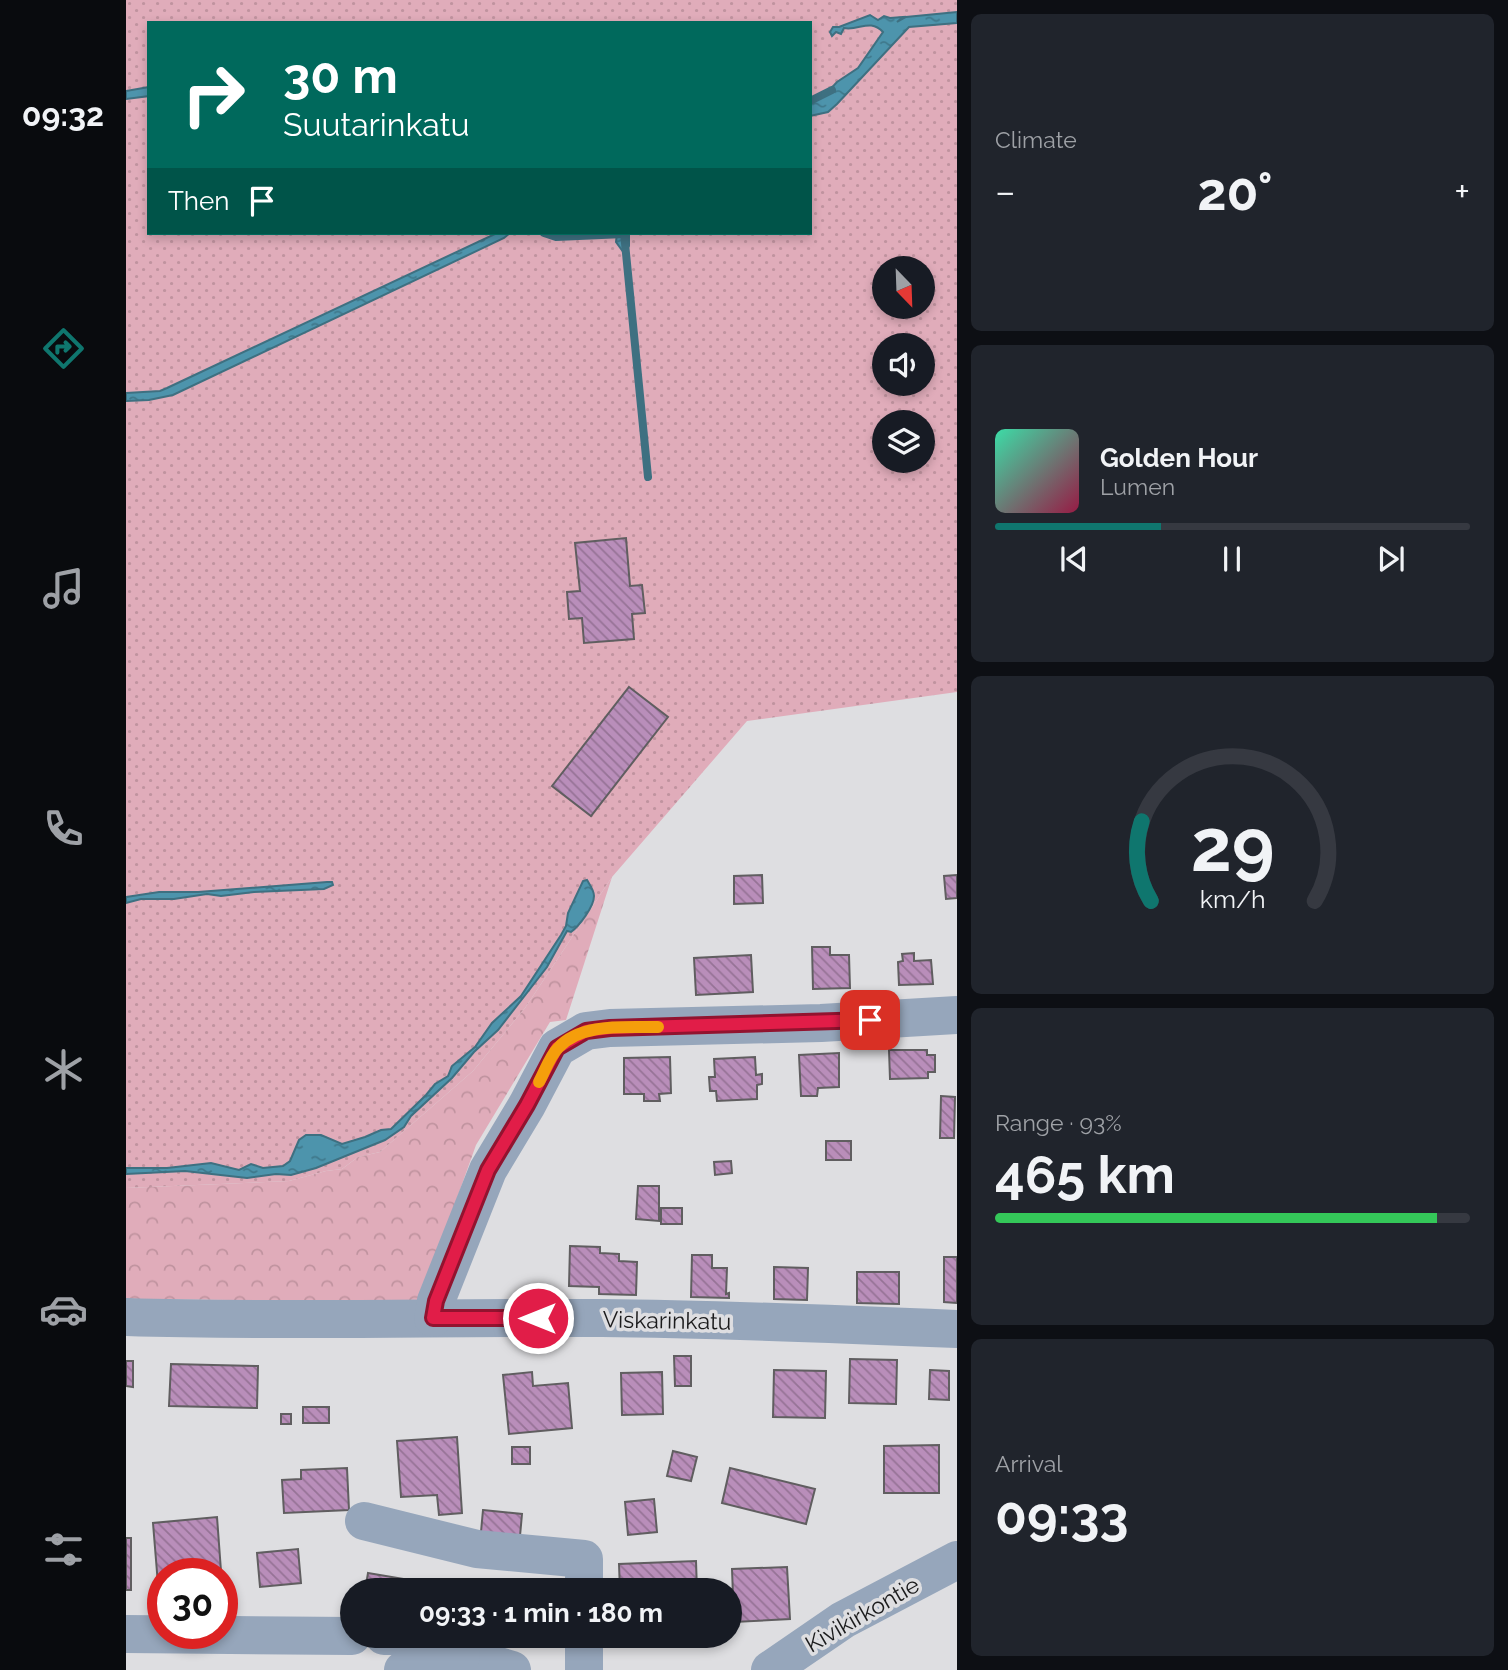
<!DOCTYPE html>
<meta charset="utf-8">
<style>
body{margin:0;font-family:Raleway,sans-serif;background:#20242c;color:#f1f3f6;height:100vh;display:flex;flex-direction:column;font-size:26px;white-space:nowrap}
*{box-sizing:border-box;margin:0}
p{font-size:23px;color:#9ea1a6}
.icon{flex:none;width:38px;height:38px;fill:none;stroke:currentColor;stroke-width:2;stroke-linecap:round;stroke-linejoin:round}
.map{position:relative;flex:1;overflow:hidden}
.sheet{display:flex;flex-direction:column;gap:14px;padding:14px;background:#0d0f14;width:551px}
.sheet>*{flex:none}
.guide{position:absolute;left:21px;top:21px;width:665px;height:214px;border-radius:0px;box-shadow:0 4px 10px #0003;background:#00695c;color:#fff;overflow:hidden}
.needle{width:46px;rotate:157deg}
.fabs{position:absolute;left:746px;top:256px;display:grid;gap:14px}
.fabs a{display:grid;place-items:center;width:63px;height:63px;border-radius:50%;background:#171b24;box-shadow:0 4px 10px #0003;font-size:35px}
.speed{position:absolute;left:21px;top:1558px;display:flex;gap:14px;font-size:35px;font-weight:700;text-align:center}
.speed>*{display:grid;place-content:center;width:91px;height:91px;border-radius:50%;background:#171b24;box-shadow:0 4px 10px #0003;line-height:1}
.speed .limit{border:10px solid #d22;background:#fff;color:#111}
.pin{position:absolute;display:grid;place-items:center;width:60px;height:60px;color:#fff;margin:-30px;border-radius:14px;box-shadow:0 4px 10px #0006}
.me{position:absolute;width:77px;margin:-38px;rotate:270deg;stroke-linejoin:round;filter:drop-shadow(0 0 5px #0008)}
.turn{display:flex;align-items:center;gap:24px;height:147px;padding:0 21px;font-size:32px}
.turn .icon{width:91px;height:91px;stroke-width:2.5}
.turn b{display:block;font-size:49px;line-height:60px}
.then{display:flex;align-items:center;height:66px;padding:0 21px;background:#0003;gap:14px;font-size:26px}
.big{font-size:52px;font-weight:700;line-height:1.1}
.sheet .card{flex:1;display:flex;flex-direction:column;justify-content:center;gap:10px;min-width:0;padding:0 24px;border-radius:10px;background:#20242c}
.sheet .dial{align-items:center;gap:0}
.dial svg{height:182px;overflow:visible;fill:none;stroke:#363941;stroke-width:7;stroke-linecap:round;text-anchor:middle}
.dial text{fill:#f1f3f6;stroke:none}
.song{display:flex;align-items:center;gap:21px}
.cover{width:84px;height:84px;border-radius:10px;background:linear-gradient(135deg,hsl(160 70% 55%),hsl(340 70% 35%))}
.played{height:7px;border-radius:4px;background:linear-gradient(90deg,#0f766e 35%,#363941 35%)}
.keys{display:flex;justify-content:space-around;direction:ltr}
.heat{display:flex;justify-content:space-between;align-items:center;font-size:38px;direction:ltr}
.charge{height:10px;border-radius:5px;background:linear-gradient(90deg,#34c759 93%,#363941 0)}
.trip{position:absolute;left:214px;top:1578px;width:402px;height:70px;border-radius:35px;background:#171b24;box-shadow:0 4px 10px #0003;font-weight:700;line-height:70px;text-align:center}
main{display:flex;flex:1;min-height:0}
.dock{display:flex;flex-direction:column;width:126px;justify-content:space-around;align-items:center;background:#090b0e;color:#9ea1a6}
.dock .icon{width:49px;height:49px}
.dock .current{color:#0f766e}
.dock b{font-size:32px;color:#f1f3f6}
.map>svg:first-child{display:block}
</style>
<main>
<nav class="dock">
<b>09:32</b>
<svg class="icon current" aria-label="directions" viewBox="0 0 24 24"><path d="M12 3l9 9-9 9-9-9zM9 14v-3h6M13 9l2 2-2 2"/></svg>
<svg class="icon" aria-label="music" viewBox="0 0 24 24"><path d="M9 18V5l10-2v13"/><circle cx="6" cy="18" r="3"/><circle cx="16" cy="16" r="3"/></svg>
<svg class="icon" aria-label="phone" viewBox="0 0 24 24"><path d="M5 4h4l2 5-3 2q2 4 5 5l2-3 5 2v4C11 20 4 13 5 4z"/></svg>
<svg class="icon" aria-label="climate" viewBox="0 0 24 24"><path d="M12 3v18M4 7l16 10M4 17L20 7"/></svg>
<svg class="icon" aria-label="car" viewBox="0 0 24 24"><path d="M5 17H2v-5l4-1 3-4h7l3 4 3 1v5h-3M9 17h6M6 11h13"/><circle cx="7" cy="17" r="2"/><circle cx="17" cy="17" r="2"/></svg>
<svg class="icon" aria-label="filters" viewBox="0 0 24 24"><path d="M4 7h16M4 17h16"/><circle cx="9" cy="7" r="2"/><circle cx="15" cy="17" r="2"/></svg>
</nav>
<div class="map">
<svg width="831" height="1670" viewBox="0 0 831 1670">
<defs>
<pattern id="grass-dots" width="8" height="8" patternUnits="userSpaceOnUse" patternTransform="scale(1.75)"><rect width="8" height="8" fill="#e0acba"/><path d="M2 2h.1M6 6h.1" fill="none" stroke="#c0939f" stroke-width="1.8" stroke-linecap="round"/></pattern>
<pattern id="forest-crowns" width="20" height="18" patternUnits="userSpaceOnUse" patternTransform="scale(1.75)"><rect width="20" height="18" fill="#e0acba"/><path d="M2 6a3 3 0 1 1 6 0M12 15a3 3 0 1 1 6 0" fill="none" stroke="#c0939f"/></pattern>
<pattern id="water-ripples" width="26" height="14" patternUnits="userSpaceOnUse" patternTransform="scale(1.75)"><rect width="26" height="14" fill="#4d94ac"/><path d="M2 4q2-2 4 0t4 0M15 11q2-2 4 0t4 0" fill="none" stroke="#3f788b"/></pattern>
<pattern id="building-back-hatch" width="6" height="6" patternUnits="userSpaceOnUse" patternTransform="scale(1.75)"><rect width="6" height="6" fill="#b98eba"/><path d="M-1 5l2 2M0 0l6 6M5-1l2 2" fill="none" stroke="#967396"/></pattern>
</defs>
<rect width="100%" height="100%" fill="#dedee1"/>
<!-- grass -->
<path fill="url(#grass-dots)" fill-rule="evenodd" d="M 0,0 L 831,0 L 831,692 L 621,721 L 486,877 L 399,1008 L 347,1071 L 254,1152 L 232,1157 L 216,1169 L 200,1171 L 163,1181 L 0,1188 ZM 23,23 L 684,23 L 684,233 L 23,233 ZM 758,268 L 796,268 L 796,306 L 758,306 ZM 758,345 L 796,345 L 796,383 L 758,383 ZM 758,422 L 796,422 L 796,460 L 758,460 Z"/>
<!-- forest -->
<polygon fill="url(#forest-crowns)" points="486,877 440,1020 424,1022 350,1145 294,1302 0,1299 0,1188 163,1181 200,1171 216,1169 232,1157 254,1152 347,1071 399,1008"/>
<!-- water -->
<g fill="url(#water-ripples)" stroke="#3e7081" stroke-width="2">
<path d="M 831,12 L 831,23 L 783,27 L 711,104 L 702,112 L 684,116 L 684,101 L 699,95 L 711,82 L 732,68 L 757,32 C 744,18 733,31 718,28 L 715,34 L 710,32 L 706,36 L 704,32 L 707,27 L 713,27 L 744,15 L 752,20 L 758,16 L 764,18 L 777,17 L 771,22 L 780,17 Z"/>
<polygon points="23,87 23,96 0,99 0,91"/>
<polygon points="371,233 384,233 378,238 47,395 23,400 0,401 0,393 34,391 41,388"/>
<polygon points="491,233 503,233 503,246 498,253 490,242"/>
<path d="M 461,880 C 464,885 468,890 468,896 C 468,907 453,926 445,932 L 441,931 L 421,967 L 372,1030 L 348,1052 L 326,1078 L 285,1116 L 278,1127 L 259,1140 L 190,1168 L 165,1175 L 150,1174 L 121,1178 L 59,1171 L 0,1174 L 0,1168 L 41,1168 L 85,1163 L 113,1170 L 125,1164 L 137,1168 L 157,1166 L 164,1161 L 173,1140 L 180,1135 L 195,1135 L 216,1144 L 239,1137 L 255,1130 L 265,1129 L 300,1095 L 309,1084 L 322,1076 L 326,1066 L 349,1047 L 366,1023 L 395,996 L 435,935 L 440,926 L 442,913 L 457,881 Z"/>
<polygon points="201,882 206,882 207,885 198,889 128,892 95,896 81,894 48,899 15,899 0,903 0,897 33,892 72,892"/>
</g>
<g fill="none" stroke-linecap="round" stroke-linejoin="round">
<!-- stream -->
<g stroke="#3e7081" stroke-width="8">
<polyline points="684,101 706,90"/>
<polyline points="418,233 430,237 498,234"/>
<polyline points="498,233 522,477"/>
</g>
</g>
<!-- building -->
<g fill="url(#building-back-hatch)" stroke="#605e60" stroke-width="2">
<polygon points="500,538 504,586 516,585 519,613 506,614 508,639 458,643 456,618 443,619 441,592 454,591 449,543"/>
<polygon points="503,687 542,717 465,816 426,786"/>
<polygon points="636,875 637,903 608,904 608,876"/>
<polygon points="831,875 831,898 820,899 818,876"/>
<polygon points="686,947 704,947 704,955 723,955 724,988 687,989"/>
<polygon points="788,953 788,961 805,960 807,984 773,985 772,962 777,961 776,954"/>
<polygon points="625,955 627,992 570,995 568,958"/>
<polygon points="763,1050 801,1050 801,1055 809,1055 809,1072 802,1072 802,1078 764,1079"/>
<polygon points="713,1053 713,1087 692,1088 691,1096 675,1096 673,1055"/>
<polygon points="544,1057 545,1093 533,1094 534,1101 518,1101 518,1094 498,1094 498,1058"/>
<polygon points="629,1057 630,1075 636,1074 636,1084 631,1085 631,1099 591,1101 590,1091 584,1091 583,1077 589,1077 588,1059"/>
<polygon points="815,1096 829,1097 828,1138 814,1138"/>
<rect x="700" y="1141" width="25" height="19"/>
<polygon points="605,1161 606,1173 589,1175 588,1162"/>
<polygon points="512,1186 533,1186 533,1221 510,1219"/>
<rect x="535" y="1208" width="21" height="16"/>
<polygon points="444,1246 474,1247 474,1253 493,1254 493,1261 511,1262 510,1295 473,1294 473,1287 443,1286"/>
<polygon points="566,1255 586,1255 586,1268 601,1268 600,1294 603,1293 603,1298 565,1297"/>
<polygon points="818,1257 831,1257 831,1303 818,1302"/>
<polygon points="648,1267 682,1268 681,1300 648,1299"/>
<polygon points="731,1272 773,1272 773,1304 731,1303"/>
<polygon points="548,1356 565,1356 565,1386 549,1386"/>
<polygon points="724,1359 771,1360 770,1404 723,1403"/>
<polygon points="0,1361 7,1361 7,1387 0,1386"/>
<polygon points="45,1364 132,1366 131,1408 43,1406"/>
<polygon points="648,1370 700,1371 699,1418 647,1417"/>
<polygon points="804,1370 823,1371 823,1400 803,1399"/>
<polygon points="406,1372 407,1386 442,1383 446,1428 383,1434 377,1375"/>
<polygon points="536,1372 537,1414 496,1415 495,1373"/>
<rect x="177" y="1407" width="26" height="16"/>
<rect x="155" y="1414" width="10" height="10"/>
<polygon points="331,1437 336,1513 313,1515 311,1495 275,1497 271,1441"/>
<polygon points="813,1445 813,1493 758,1493 758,1446"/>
<rect x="386" y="1447" width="18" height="17"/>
<polygon points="547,1451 571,1457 565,1481 541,1476"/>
<polygon points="221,1468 223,1510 158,1513 156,1480 175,1479 175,1470"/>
<polygon points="604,1468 689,1489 680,1524 596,1503"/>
<polygon points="528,1499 531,1532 502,1535 499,1502"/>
<polygon points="357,1510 396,1514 394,1536 355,1532"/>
<polygon points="91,1517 95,1571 37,1573 37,1609 34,1609 27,1523"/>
<rect x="0" y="1538" width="5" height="52"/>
<polygon points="172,1549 175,1583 134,1587 131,1553"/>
<polygon points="570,1561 571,1591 494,1591 493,1564"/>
<polygon points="661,1567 664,1619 608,1622 606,1569"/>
<polygon points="242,1573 278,1579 276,1591 239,1591"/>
<polygon points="372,1581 430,1588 430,1591 371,1591"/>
</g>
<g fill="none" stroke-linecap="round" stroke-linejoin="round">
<!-- minor -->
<g stroke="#96a6bb" stroke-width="38">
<path d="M 0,1317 C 159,1322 318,1317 476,1318 C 594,1319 713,1324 831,1329"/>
<polyline points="307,1318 310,1301 362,1170 401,1105 431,1048 460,1031 484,1028 695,1023 831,1015"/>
<polyline points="238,1521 351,1549 458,1559 458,1591"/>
<polyline points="0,1634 226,1636"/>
<polyline points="258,1636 272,1636 386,1670"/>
<polyline points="458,1636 458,1670"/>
<polyline points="277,1670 335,1657"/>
<polyline points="644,1670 717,1620 831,1560"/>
</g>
</g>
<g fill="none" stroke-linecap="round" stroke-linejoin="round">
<defs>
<polyline id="route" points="412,1318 307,1318 310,1301 362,1170 401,1105 431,1048 460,1031 484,1028 744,1020"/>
</defs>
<!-- route casing -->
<use href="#route" stroke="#92132f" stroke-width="18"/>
<!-- route -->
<use href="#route" stroke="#e11d48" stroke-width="12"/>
<!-- slow -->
<path stroke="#f59e0b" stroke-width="12" d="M 413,1082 C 419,1071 424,1056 432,1048 C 456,1022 501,1028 532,1027"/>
</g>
<g text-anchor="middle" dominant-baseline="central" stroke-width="7" stroke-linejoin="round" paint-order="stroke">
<!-- street labels -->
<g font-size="23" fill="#1b1b1c" stroke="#dedee1">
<text transform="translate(541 1320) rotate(1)">Viskarinkatu</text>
<text transform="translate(736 1614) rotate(-30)">Kivikirkontie</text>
</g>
</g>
</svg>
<div class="fabs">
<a><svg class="needle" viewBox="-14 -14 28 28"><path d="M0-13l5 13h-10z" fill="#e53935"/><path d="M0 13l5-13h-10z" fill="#9ea1a6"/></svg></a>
<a><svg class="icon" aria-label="sound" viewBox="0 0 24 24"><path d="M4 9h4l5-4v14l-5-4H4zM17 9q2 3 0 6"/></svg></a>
<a><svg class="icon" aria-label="layers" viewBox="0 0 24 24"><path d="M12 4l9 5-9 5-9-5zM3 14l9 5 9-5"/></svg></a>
</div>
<div class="speed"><div class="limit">30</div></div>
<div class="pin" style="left:744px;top:1020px;background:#d93025"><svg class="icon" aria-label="arrive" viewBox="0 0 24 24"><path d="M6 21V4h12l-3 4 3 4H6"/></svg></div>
<svg class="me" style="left:412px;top:1318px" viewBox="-20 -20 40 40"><circle r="17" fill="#e11d48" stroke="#fff" stroke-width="3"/><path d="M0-11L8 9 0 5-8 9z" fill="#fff"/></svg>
<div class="trip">09:33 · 1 min · 180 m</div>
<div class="guide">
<div class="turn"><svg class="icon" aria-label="right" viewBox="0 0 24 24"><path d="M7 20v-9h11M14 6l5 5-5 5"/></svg><div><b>30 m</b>Suutarinkatu</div></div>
<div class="then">Then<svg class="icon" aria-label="arrive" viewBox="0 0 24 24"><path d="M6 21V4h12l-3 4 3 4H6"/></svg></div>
</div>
</div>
<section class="sheet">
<div class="card"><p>Climate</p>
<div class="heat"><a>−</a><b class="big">20°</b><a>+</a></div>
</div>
<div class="card">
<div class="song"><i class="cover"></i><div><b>Golden Hour</b><p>Lumen</p></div></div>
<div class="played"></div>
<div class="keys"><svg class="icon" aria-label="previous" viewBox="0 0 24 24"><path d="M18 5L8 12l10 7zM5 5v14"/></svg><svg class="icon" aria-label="pause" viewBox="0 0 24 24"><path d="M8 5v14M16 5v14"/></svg><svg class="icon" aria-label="next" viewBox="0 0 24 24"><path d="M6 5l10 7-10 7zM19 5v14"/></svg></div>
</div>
<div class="card dial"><svg viewBox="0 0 100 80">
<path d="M14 69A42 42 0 1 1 86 69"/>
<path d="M14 69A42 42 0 0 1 10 34" stroke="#0f766e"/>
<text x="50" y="56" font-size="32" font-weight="700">29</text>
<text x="50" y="72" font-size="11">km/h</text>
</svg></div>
<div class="card"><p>Range · 93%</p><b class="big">465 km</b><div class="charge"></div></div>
<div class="card"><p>Arrival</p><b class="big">09:33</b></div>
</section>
</main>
